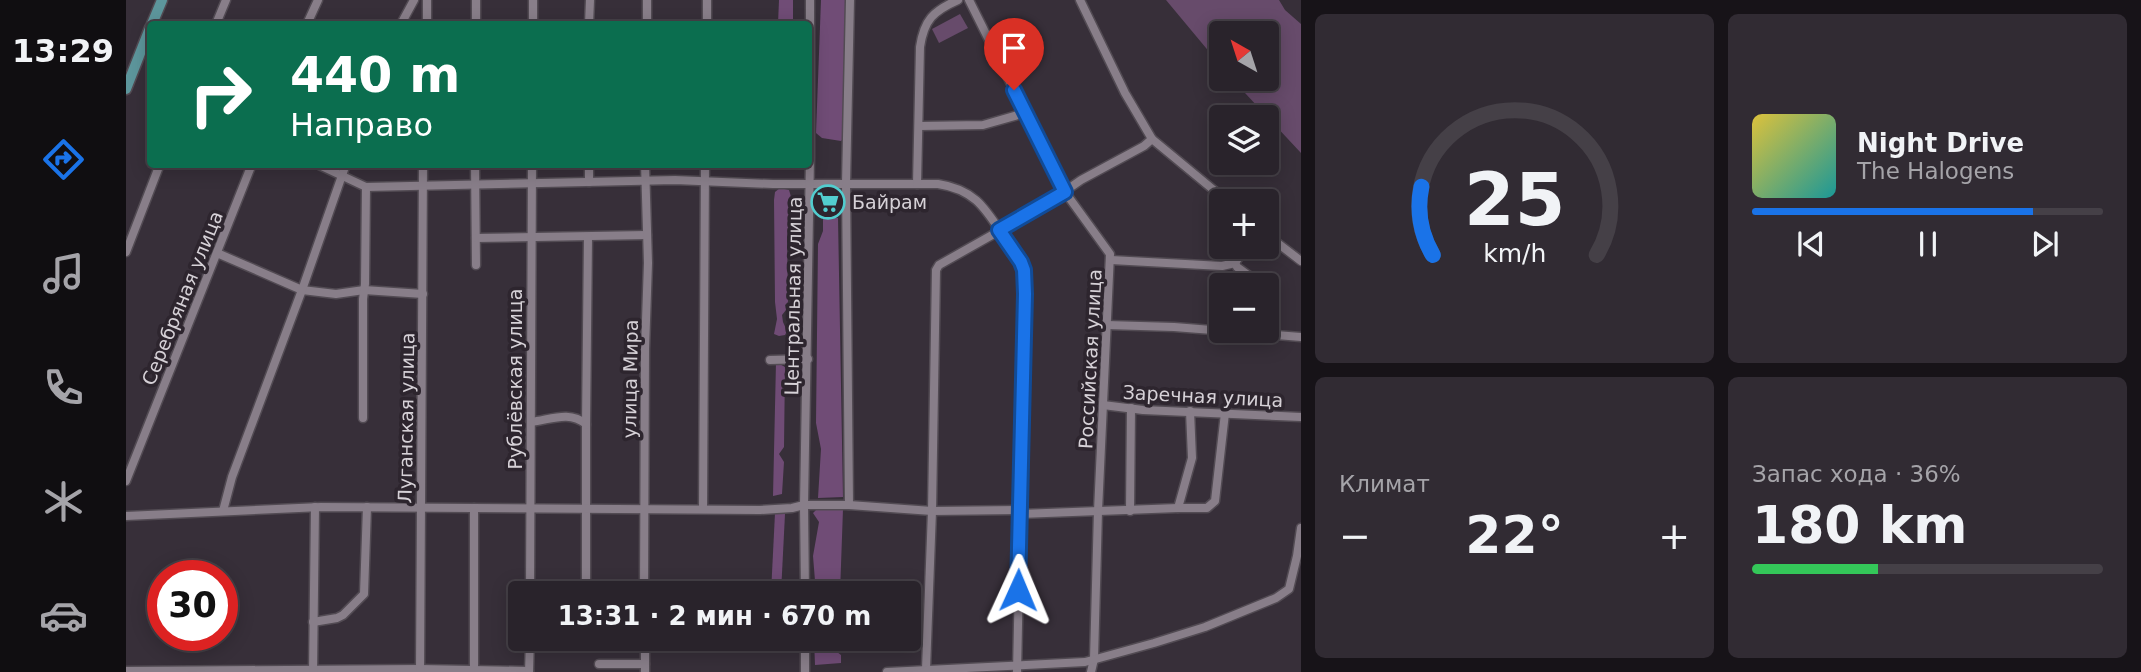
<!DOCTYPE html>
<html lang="ru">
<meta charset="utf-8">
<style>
body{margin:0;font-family:"DejaVu Sans",sans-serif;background:#312b33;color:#f1f3f6;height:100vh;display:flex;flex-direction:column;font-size:26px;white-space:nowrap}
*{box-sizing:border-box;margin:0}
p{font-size:23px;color:#a5a4a9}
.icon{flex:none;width:38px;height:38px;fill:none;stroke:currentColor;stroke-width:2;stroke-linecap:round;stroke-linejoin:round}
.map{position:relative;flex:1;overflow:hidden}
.drawer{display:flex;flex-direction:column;gap:14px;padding:14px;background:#171318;width:840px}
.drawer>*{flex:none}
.banner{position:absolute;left:21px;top:21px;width:665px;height:147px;border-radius:7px;box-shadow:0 4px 18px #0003,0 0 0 2px #454047;background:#0b6e4f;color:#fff;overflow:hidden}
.needle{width:46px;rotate:321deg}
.controls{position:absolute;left:1083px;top:21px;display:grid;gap:14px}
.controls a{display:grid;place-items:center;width:70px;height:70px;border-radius:7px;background:#29232b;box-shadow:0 4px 18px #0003,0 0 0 2px #454047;font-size:35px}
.speed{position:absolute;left:21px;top:560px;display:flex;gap:14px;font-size:35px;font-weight:700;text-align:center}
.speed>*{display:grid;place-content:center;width:91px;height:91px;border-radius:50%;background:#29232b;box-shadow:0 4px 18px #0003,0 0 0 2px #454047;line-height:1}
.speed .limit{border:10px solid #d22;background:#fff;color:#111}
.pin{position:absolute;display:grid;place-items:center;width:60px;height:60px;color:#fff;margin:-72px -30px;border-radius:50% 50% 50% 0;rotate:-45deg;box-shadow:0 0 7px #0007}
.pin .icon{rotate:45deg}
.me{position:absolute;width:77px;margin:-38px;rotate:1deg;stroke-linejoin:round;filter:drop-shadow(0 0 5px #0008)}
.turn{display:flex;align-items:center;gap:24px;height:147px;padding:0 28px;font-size:32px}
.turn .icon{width:91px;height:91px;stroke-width:2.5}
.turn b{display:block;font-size:49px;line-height:60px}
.big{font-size:52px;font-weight:700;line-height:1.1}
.drawer .tile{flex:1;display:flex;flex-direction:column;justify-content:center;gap:10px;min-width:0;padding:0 24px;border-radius:10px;background:#312b33}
.drawer .dial{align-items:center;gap:0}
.dial svg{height:182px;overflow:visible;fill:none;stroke:#454047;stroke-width:7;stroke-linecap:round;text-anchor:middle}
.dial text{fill:#f1f3f6;stroke:none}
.song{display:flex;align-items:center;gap:21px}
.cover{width:84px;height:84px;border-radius:10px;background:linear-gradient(135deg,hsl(50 70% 55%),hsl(180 70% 35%))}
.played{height:7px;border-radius:4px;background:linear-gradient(90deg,#1a73e8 80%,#454047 80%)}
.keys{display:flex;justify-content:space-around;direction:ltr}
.heat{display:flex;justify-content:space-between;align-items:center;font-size:38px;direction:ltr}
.charge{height:10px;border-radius:5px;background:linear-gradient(90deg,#34c759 36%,#454047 0)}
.drawer .tiles{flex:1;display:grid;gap:14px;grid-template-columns:repeat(2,1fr)}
.trip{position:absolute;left:382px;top:581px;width:413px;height:70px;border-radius:7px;background:#29232b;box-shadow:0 4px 18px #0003,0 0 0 2px #454047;font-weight:700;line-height:70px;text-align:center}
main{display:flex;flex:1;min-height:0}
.dock{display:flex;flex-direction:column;width:126px;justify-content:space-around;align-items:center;background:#100e11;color:#a5a4a9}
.dock .icon{width:49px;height:49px}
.dock .active{color:#1a73e8}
.dock b{font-size:32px;color:#f1f3f6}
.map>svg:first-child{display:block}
</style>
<main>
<nav class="dock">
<b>13:29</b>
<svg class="icon active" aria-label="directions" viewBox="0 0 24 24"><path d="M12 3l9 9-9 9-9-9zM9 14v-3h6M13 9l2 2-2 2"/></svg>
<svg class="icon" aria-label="music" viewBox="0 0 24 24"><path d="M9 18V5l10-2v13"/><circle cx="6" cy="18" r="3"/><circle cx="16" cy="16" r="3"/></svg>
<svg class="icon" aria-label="phone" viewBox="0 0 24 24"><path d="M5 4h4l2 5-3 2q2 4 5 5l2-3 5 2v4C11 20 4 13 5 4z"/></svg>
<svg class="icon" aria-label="climate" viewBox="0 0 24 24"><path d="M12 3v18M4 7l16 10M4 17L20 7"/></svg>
<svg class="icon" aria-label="car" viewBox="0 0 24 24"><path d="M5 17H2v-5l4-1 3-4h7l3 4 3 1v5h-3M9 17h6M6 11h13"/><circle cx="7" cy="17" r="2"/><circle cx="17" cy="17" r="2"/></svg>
</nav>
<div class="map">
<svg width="1175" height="672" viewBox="0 0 1175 672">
<rect width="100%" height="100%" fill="#372f39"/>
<!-- green -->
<g fill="#674b6b">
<polygon points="1040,0 1153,0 1159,10 1175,24 1175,153 1106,79 1141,79 1141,33 1096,33 1095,66"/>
<polygon points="834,14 842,28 813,43 806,29"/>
</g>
<!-- forest -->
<g fill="#704c76">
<polygon points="653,0 667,0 667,24 652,24"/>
<polygon points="695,0 721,0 718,138 715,141 696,138 690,133"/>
<path d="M 654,188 L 663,190 C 668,203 666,224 661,237 L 662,302 L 659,305 L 660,310 L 656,315 L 657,322 L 661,331 L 659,335 L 653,336 L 648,334 L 651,319 L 649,302 L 648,200 L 649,192 Z"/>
<polygon points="697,217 712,218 717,497 692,498 695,449 690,423 692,244 697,231"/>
<polygon points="650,362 659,367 658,447 653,454 658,462 656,494 647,496"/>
<polygon points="693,507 717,509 714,593 690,593 687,556 693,522 687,513"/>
<polygon points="649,513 659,514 655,593 645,593"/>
<polygon points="688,639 712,639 711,652 715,655 715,663 689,665"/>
</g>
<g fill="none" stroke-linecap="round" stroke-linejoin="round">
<defs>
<g id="minor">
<polyline points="301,0 301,24"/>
<polyline points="843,0 939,192 984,254 972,511 968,659 965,672"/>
<polyline points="954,0 999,93 1026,139 1101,201"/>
<polyline points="90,24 100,0"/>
<polyline points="181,24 192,0"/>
<polyline points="275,24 288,0"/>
<polyline points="350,24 350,0"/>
<polyline points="407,24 407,0"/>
<polyline points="463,24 464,0"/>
<polyline points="521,24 521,0"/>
<polyline points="581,24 581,0"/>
<polyline points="794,126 857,125 899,113"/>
<path d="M 191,164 L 240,187 L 549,180 L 647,184 L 812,184 C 852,190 861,212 882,243 C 886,250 894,258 897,266 C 900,275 899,285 899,294 L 891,672"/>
<polyline points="349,164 350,265"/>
<polyline points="463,164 463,182"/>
<path d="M 791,184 L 794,47 C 798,20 807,11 832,0"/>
<polyline points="1141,235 1175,261"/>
<polyline points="350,238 521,235"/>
<polyline points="0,252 34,164"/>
<polyline points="91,253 176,290 210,294 238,290 297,294"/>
<polyline points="985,260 1096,266 1109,263 1120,247"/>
<polyline points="1109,263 1111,267 1133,283"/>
<polyline points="981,325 1048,327 1175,337"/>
<polyline points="644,360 682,359"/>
<polyline points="977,405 1017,410 1175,417"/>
<polyline points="237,418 237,299 239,284 240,187"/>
<path d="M 405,422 C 424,420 443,410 460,424 L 460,593"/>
<polyline points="460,425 462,237"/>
<polyline points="0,481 126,164"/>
<polyline points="723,505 720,184 724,0"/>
<polyline points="1052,508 1066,458 1064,411"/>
<polyline points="577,509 579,164"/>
<polyline points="97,511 106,477 176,290 220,164"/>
<polyline points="1004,511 1005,408"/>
<polyline points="894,514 1052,508 1081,508 1089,501 1099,413"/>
<polyline points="0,516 195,507 634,510 666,508 678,505 723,505 806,511 894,510"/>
<polyline points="404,593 406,164"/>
<polyline points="518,593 519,349 522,263 519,164"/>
<polyline points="679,593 678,505 684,157 684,0"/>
<polyline points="187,622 211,618 217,615 238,594 241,507"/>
<polyline points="519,639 519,672"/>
<polyline points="679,639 679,672"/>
<polyline points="473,664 519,664"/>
<polyline points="800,669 806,511 810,270 813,265 919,205 955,180 1018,146 1026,139"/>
<polyline points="0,671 294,669 403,671"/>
<polyline points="187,672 189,507"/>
<polyline points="294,672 297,164"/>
<polyline points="348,672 348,508"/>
<polyline points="403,672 404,639"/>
<polyline points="761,672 959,662 1028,643 1079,627 1150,598 1163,589 1171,556 1175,528"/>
</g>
<g id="major">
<polyline points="26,24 36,0"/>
<polyline points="0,89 24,28"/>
</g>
</defs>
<!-- minor casing -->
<use href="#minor" stroke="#524b53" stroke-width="11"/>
<!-- major casing -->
<use href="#major" stroke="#524b53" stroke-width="13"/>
<!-- minor -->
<use href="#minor" stroke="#887e89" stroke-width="8"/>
<!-- major -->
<use href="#major" stroke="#5d969c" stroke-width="10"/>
</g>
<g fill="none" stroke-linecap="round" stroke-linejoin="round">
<defs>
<polyline id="route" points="888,90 939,192 873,230 895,262 898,270 899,294 892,590"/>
</defs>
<!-- route casing -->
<use href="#route" stroke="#114b97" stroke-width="18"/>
<!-- route -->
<use href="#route" stroke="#1a73e8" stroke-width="12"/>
</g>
<!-- icons -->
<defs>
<symbol id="supermarket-ring" viewBox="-11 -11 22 22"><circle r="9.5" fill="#2d252e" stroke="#52cdcf" stroke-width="1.5"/><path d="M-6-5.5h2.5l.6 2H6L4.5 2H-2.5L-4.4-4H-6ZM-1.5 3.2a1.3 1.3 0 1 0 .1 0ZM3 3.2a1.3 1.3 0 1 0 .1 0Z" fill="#52cdcf"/></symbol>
</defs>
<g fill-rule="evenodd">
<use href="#supermarket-ring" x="683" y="183" width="38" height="38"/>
</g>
<g text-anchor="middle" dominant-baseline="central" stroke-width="7" stroke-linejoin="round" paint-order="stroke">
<!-- poi labels -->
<g font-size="19" fill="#d6d1d7" stroke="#2d252e" text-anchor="start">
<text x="726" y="202">Байрам</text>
</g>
<!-- street labels -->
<g font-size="19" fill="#d6d1d7" stroke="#2d252e">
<text transform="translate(667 296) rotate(-89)">Центральная улица</text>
<text transform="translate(56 298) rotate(-68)">Серебряная улица</text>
<text transform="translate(964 359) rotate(-87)">Российская улица</text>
<text transform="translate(389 379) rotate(-90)">Рублёвская улица</text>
<text transform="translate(504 379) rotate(-89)">улица Мира</text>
<text transform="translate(1077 396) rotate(3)">Заречная улица</text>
<text transform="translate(280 418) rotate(-89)">Луганская улица</text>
</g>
</g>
</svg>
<div class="controls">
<a><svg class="needle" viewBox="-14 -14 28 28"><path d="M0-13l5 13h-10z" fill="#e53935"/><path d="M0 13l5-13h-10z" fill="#a5a4a9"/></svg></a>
<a><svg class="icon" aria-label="layers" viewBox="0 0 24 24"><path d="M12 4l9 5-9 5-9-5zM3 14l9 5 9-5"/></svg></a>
<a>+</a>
<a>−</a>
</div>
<div class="speed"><div class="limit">30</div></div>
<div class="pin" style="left:888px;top:90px;background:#d93025"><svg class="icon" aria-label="arrive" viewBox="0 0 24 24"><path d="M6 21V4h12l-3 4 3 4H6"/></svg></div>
<svg class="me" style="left:892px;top:590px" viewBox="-20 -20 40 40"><path d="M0-17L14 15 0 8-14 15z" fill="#1a73e8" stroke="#fff" stroke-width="4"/></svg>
<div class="trip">13:31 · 2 мин · 670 m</div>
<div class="banner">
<div class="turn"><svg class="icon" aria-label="right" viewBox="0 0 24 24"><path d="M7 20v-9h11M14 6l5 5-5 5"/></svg><div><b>440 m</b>Направо</div></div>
</div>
</div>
<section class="drawer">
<div class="tiles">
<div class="tile dial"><svg viewBox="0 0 100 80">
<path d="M14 69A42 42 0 1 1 86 69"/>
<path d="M14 69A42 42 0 0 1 9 39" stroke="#1a73e8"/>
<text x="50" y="56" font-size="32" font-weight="700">25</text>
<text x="50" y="72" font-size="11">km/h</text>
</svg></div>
<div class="tile">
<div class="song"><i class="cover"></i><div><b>Night Drive</b><p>The Halogens</p></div></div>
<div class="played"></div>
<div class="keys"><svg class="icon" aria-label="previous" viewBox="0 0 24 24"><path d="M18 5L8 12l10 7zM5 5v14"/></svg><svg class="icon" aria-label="pause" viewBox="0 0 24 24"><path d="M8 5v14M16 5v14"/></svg><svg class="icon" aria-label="next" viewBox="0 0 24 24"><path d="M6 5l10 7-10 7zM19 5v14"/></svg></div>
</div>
<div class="tile"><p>Климат</p>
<div class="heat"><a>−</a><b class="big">22°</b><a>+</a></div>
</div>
<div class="tile"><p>Запас хода · 36%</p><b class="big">180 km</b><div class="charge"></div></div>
</div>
</section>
</main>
